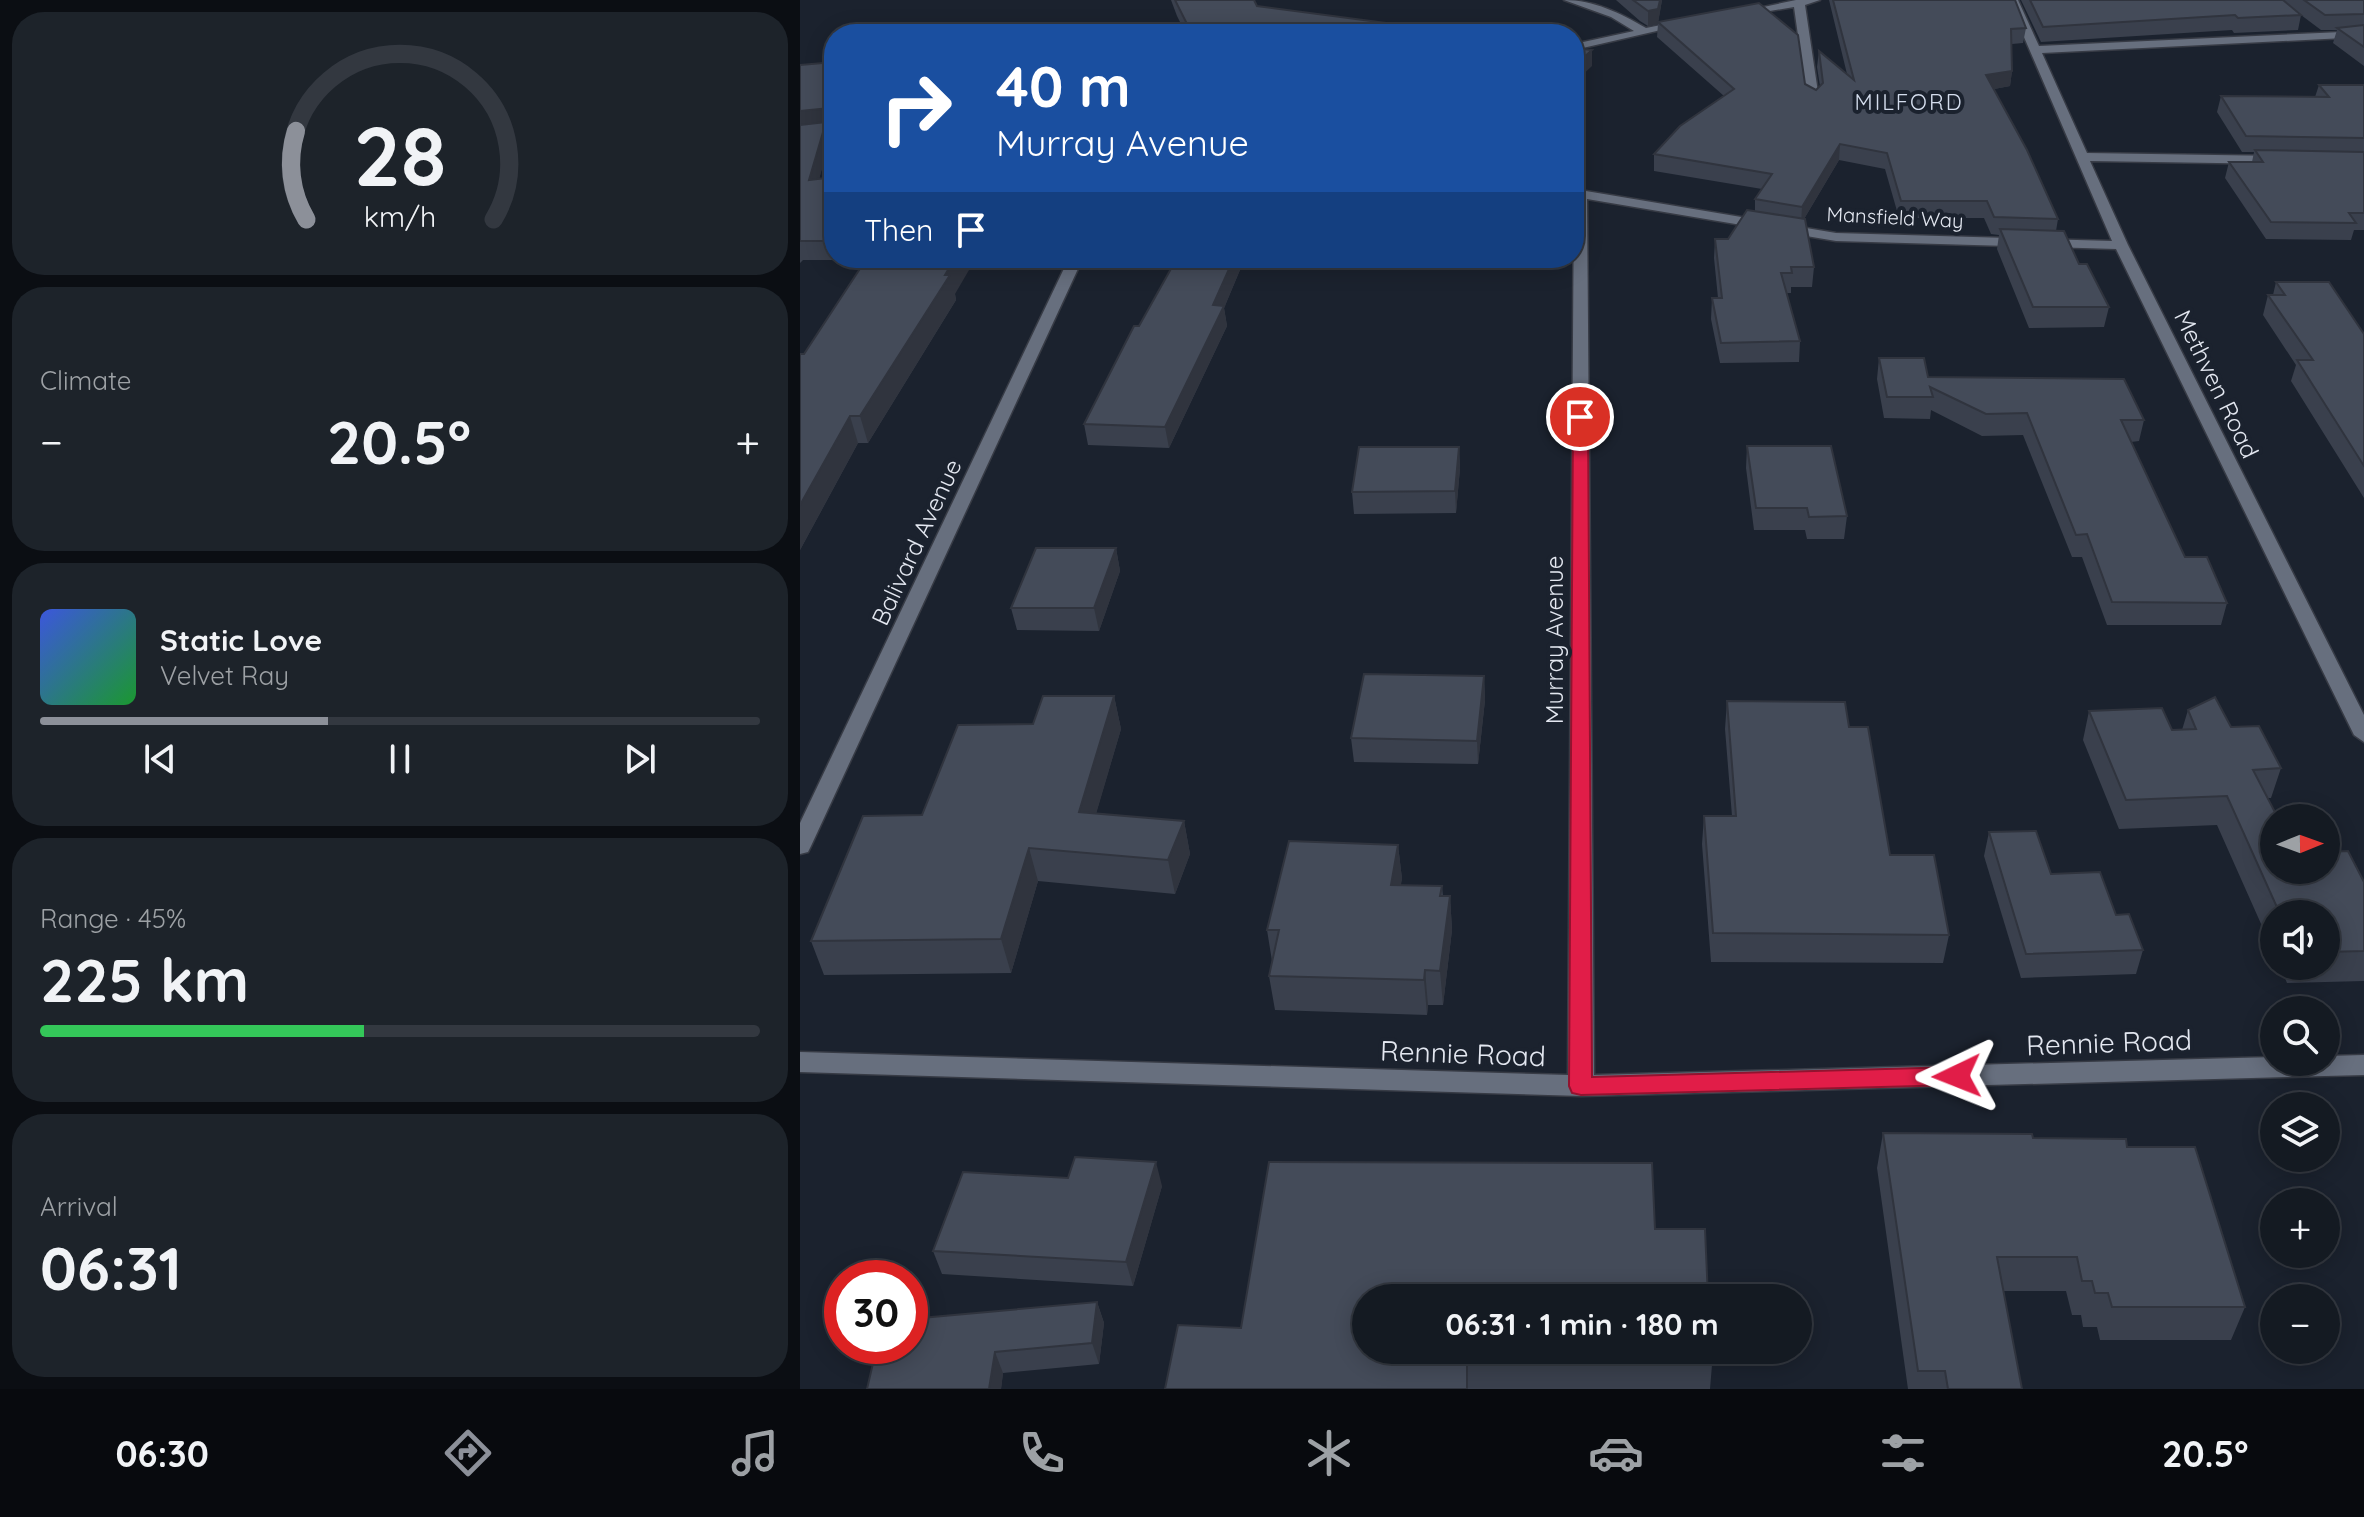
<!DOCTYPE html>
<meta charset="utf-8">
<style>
body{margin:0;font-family:Quicksand,sans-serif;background:#1d232a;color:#f1f3f6;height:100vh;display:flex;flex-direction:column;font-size:30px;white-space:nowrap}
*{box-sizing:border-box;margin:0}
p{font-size:26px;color:#9da1a5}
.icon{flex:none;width:44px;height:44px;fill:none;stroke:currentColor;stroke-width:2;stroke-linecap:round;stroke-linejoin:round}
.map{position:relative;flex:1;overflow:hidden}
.drawer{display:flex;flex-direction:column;gap:12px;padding:12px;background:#0b0e13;width:800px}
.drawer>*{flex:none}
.guide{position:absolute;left:24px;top:24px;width:760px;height:244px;border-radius:32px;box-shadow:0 4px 20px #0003,0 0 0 2px #333840;background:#1a4fa0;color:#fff;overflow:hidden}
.needle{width:52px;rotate:89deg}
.controls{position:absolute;left:1460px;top:804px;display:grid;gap:16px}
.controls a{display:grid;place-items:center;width:80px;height:80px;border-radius:50%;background:#141a22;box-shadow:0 4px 20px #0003,0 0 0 2px #333840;font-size:40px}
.speed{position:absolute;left:24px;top:1260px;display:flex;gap:16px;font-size:40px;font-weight:700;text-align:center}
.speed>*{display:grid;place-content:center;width:104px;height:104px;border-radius:50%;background:#141a22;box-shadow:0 4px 20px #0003,0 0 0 2px #333840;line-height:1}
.speed .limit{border:12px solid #d22;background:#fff;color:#111}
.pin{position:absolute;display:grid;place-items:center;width:68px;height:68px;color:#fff;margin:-34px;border:4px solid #fff;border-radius:50%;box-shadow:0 2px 8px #0007}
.me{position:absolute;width:88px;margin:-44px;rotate:268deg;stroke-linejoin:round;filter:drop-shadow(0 0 6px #0008)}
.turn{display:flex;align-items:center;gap:28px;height:168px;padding:0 40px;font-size:36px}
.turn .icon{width:104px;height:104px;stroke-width:2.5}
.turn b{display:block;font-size:56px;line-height:68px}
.then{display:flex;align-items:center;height:76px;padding:0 40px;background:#0003;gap:16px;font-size:30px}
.big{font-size:60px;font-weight:800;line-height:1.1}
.drawer .card{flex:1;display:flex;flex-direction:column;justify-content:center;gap:12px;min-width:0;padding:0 28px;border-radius:32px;background:#1d232a}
.drawer .dial{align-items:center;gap:0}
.dial svg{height:208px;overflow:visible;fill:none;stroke:#333840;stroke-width:7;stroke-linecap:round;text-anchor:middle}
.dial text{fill:#f1f3f6;stroke:none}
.song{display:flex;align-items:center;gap:24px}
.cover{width:96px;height:96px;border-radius:12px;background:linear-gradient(135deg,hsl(230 70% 55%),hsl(130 70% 35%))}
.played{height:8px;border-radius:4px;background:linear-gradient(90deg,#8c9099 40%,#333840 40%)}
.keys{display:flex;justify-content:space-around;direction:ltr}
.heat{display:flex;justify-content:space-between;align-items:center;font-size:44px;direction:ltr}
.charge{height:12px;border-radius:6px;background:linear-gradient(90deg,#34c759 45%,#333840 0)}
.trip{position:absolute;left:552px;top:1284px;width:460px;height:80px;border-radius:40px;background:#141a22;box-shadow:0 4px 20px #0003,0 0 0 2px #333840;font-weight:800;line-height:80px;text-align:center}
.tab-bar{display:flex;height:128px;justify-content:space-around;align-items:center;background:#080a0e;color:#9da1a5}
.tab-bar .icon{width:56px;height:56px}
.tab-bar .current{color:#8c9099}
.tab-bar b{font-size:36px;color:#f1f3f6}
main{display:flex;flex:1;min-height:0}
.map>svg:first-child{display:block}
</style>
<main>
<section class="drawer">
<div class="card dial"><svg viewBox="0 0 100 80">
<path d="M14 69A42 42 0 1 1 86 69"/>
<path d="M14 69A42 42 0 0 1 10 35" stroke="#8c9099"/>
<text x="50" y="56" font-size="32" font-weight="700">28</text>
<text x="50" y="72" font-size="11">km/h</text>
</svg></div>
<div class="card"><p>Climate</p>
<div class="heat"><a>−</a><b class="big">20.5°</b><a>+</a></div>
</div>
<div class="card">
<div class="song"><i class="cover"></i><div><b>Static Love</b><p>Velvet Ray</p></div></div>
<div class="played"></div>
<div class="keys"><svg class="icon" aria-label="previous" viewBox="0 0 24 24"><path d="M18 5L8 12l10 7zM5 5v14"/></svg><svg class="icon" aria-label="pause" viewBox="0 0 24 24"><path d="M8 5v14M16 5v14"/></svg><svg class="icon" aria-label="next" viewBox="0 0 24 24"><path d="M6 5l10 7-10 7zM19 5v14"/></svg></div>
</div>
<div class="card"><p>Range · 45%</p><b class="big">225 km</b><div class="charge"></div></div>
<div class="card"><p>Arrival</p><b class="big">06:31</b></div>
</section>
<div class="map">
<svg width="1564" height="1389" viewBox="0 0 1564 1389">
<rect width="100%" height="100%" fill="#1b222e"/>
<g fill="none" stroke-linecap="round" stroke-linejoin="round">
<defs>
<g id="minor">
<path d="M 764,0 C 794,0 820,13 846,28 L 881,21 L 887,24 L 774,50 L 774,44 L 834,31 L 811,17 Z"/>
<polygon points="996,0 1020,0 1005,5 1019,99 1013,103 1007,99 994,7 940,16 935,13"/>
<polygon points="1208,0 1218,0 1239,46 1564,31 1564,37 1242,53 1287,153 1480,156 1486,160 1480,164 1290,161 1328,245 1564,715 1564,742 1554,735 1316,249 1036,241 787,199 794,1075 1474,1057 1474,1062 1526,1062 1526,1056 1564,1055 1564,1075 781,1096 0,1072 0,1052 768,1075 774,189 1036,233 1312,241"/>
<polygon points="34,128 34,136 0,140 0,132"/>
<polygon points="269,258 283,258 11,846 8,852 0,854 0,823"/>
</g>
</defs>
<!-- minor casing -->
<use href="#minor" stroke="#373b45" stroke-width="3"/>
<!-- minor -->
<use href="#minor" fill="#676f7e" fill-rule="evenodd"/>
</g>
<!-- wall -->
<g fill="#3a404d">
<polygon points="371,0 454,0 457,6 670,34 386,34 377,16"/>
<polygon points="816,0 862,0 858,22 1005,84 1016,90 1020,86 1017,67 1019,51 1047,74 1029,0 1215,0 1226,28 1223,43 1212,44 1212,71 1210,86 1194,89 1258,219 1256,231 1309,307 1304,327 1229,328 1197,249 1199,235 1191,234 1184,218 1099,218 1085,169 1039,160 1004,219 1014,267 1012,287 991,287 991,293 987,293 1000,341 999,362 920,363 911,319 912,298 918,298 914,258 915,239 928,239 955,211 955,199 962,189 854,171 854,154 924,96 857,37 858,24 848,26 840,21"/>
<polygon points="1221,0 1564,0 1564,66 1533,43 1537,30 1521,30 1501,15 1498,30 1434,33 1432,30 1241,42"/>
<polygon points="34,62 34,125 27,126 30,139 19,179 34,177 34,258 36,258 36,260 3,260 0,263 0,65"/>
<polygon points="1519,85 1564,85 1564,230 1554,230 1551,240 1466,239 1425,178 1429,162 1452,162 1454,152 1442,152 1417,112 1421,96 1515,97"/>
<polygon points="369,258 445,258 424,308 427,326 369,448 288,445 284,424 376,260 369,260"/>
<polygon points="1476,282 1564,334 1564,498 1491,381 1496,365 1463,315 1468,295 1473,295"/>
<polygon points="155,294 156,300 68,443 58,443 0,550 0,354 4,354"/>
<polygon points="1079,358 1128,377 1344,420 1339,441 1331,442 1385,557 1427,603 1421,625 1307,625 1282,557 1272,557 1223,435 1182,436 1131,410 1130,419 1084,418 1077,379"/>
<polygon points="947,446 1047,516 1044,539 1007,539 1005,530 954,530 946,468"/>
<polygon points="659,447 660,468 656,513 554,514 552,492"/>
<polygon points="316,548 320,571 299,631 217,630 211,608"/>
<polygon points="684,676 685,700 678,764 554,762 551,738"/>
<polygon points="314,696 321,729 296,813 384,821 390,854 375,894 238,881 211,973 24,975 11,941 122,815 233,724"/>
<polygon points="927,701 1049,727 1090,855 1149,935 1143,963 911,962 902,844 904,816 932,816 925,729"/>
<polygon points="1388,710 1431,727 1481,768 1471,798 1468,798 1474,870 1564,882 1564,981 1487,983 1480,966 1526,966 1526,914 1474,914 1474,953 1417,825 1319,829 1283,740 1289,711 1372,730 1382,730"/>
<polygon points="1189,832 1251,874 1343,950 1336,974 1221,978 1184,856"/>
<polygon points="598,845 602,879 600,885 642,886 643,896 650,896 652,930 643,1005 628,1005 627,1015 475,1010 469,976 472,961 467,930"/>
<polygon points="1083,1133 1233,1138 1327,1147 1445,1307 1431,1340 1300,1340 1297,1327 1283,1327 1281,1315 1272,1315 1266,1291 1203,1291 1222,1389 1108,1389 1077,1168"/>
<polygon points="362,1186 333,1286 142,1274 133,1251"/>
<polygon points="855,1229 912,1365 910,1389 365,1389 441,1328"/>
<polygon points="297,1302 304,1323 299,1364 203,1373 201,1389 67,1389"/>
</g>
<!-- shaded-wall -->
<g fill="#30343e">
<polygon points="860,0 862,0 858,24 848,26 848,11"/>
<polygon points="792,50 792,66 774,83 774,66"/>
<polygon points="1212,71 1210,86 1184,91 1186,75"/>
<polygon points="34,93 34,125 27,126 30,139 14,198 9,180 0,129 0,111"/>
<polygon points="1040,144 1039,160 1001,224 1002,207"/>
<polygon points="34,224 34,253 31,241"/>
<polygon points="155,258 176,258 155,294 156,300 68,443 60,416"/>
<polygon points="434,258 445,258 424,308 427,326 369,448 365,427 413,305"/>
<polygon points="50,416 58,443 0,550 0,505"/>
<polygon points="659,447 660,468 656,513 655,491"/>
<polygon points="316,548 320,571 299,631 294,608"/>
<polygon points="684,676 685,700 678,764 677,741"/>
<polygon points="314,696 321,729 287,845 279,812"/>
<polygon points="384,821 390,854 375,894 368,860"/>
<polygon points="598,845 602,879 595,920 591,885"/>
<polygon points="229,848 238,881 211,973 201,939"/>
<polygon points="650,896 652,930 643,1005 640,971"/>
<polygon points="625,970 628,1005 627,1015 624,980"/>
<polygon points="356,1162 362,1186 333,1286 326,1262"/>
<polygon points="297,1302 304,1323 299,1364 292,1343"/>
<polygon points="195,1352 203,1373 201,1389 189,1389"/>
</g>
<!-- building -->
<g fill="#444b59" stroke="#30343e" stroke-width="2">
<polygon points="375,0 454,0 457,6 670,34 392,34"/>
<polygon points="833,0 860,0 858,9 848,11"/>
<polygon points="1033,0 1215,0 1226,28 1211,29 1212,71 1186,75 1227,150 1258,219 1194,217 1187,201 1101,201 1087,153 1040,144 1002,207 955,199 972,174 854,154 880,126 934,89 858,22 959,3 998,35 1005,84 1016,90 1023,83 1019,51 1054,80"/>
<polygon points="1230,0 1483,0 1501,15 1438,18 1435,15 1243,27"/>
<polygon points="1504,0 1564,0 1564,14 1525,15"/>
<polygon points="1564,25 1564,47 1537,28"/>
<polygon points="774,48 792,50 774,66"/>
<polygon points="34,62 34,93 30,108 0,111 0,65"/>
<polygon points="1519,85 1564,85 1564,138 1446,136 1421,96 1529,97"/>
<polygon points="26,122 9,180 34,177 34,224 31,241 0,241 0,125"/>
<polygon points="1455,150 1564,152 1564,213 1549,213 1556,223 1471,222 1429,162 1463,162"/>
<polygon points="947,210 1005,219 1014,267 991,267 992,273 981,273 1000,341 921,343 912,298 922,298 915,239 928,239"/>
<polygon points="1200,229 1264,231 1279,264 1287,264 1309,307 1233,307"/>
<polygon points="67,258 155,258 145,275 150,275 60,416 50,416 0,505 0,354 4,354"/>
<polygon points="377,258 434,258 413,305 424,306 365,427 284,424 334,326 339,326"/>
<polygon points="1476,282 1529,282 1564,334 1564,466 1497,360 1513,360 1468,295 1485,295"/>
<polygon points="1079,358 1124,358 1128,377 1324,379 1344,420 1321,420 1385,557 1407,557 1427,603 1312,602 1287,534 1276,535 1227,413 1186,414 1130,387 1133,397 1087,397"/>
<polygon points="947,446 1031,446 1047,516 1009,517 1007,508 956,508"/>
<polygon points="559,447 659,447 655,491 552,492"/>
<polygon points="236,548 316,548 294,608 211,608"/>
<polygon points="564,674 684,676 677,741 551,738"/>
<polygon points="243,696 314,696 279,812 384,821 368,860 229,848 201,939 11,941 63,816 122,815 158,725 233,724"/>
<polygon points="1415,697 1431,727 1459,726 1481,768 1453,770 1478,818 1474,818 1474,870 1526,870 1526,852 1548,851 1564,882 1564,951 1526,952 1526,914 1480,914 1427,796 1326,800 1289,711 1362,708 1372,730 1396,729 1388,710"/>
<polygon points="927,701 1045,702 1049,727 1068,727 1090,855 1134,855 1149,935 913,933 904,816 936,816"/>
<polygon points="1236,831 1251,874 1300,872 1316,915 1329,914 1343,950 1226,954 1189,832"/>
<polygon points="489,841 598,845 591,885 642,886 640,896 650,896 640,971 625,970 624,980 469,976 479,930 467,930"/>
<polygon points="1083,1133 1232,1134 1233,1138 1326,1139 1327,1147 1395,1147 1445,1307 1312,1307 1308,1293 1295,1293 1292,1281 1282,1281 1277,1257 1197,1257 1222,1389 1148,1389 1145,1371 1118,1371"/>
<polygon points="275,1157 356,1162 326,1262 133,1251 163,1172 268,1178"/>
<polygon points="469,1162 852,1163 855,1229 905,1229 908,1298 566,1298 566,1350 911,1350 912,1365 667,1365 667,1389 365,1389 378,1325 441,1328"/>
<polygon points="297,1302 292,1343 195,1352 189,1389 67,1389 77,1346 110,1346 110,1319"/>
</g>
<!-- route -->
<polygon fill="#e11d48" stroke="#92132f" stroke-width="2" points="780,413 788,417 792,1077 1157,1067 1165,1069 1168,1076 1165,1082 1157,1085 781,1095 772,1093 769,1086 773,417"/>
<g text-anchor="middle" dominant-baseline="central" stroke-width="8" stroke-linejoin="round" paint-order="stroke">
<!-- far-street labels -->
<g font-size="20" fill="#e3e7f0" stroke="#1b222e">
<text transform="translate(1095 217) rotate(3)">Mansfield Way</text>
</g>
<!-- far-neighbourhood labels -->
<g font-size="22" letter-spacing="2" fill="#d4dded" stroke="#1b222e">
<text x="1109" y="102">MILFORD</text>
</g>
<!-- street labels -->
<g font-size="24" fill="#e3e7f0" stroke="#1b222e">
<text transform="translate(1417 384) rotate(64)">Methven Road</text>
<text transform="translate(116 542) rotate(-65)">Balivard Avenue</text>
<text transform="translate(754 640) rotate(-90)">Murray Avenue</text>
</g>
<!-- near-street labels -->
<g font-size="28" fill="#e3e7f0" stroke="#1b222e">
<text transform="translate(1309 1042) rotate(-2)">Rennie Road</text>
<text transform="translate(663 1053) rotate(2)">Rennie Road</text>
</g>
</g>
</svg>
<div class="controls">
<a><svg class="needle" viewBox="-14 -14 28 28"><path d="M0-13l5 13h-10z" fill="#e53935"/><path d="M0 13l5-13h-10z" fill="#9da1a5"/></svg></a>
<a><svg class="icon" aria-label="sound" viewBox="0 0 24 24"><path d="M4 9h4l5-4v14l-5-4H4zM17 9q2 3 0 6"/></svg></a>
<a><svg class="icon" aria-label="search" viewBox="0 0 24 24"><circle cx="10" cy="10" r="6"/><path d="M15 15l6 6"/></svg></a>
<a><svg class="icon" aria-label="layers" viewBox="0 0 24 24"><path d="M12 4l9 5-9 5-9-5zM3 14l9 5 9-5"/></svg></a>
<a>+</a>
<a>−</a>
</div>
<div class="speed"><div class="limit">30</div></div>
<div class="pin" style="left:780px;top:417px;background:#d93025"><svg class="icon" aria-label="arrive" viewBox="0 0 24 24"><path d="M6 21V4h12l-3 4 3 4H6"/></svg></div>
<svg class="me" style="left:1157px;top:1076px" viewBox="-20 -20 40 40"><path d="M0-17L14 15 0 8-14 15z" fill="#e11d48" stroke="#fff" stroke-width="4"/></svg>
<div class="trip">06:31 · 1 min · 180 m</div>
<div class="guide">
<div class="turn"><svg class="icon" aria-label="right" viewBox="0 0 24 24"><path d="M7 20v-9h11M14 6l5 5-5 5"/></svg><div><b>40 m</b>Murray Avenue</div></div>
<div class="then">Then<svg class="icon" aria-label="arrive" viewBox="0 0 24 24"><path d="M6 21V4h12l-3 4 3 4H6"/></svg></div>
</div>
</div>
</main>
<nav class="tab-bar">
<b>06:30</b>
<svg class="icon current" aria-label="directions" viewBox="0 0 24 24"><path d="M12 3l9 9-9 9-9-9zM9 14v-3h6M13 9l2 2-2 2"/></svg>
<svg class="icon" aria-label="music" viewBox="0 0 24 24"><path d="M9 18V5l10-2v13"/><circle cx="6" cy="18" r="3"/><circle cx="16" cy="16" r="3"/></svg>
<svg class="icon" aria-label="phone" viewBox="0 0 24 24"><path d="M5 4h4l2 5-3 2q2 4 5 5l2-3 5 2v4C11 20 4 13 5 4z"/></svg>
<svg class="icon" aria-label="climate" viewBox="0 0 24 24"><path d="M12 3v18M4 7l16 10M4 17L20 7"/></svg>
<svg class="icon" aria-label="car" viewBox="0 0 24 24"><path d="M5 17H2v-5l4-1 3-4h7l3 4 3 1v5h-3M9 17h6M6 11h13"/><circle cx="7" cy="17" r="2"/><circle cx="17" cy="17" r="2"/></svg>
<svg class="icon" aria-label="filters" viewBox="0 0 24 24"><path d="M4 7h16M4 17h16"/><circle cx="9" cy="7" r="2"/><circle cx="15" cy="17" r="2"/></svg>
<b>20.5°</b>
</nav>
